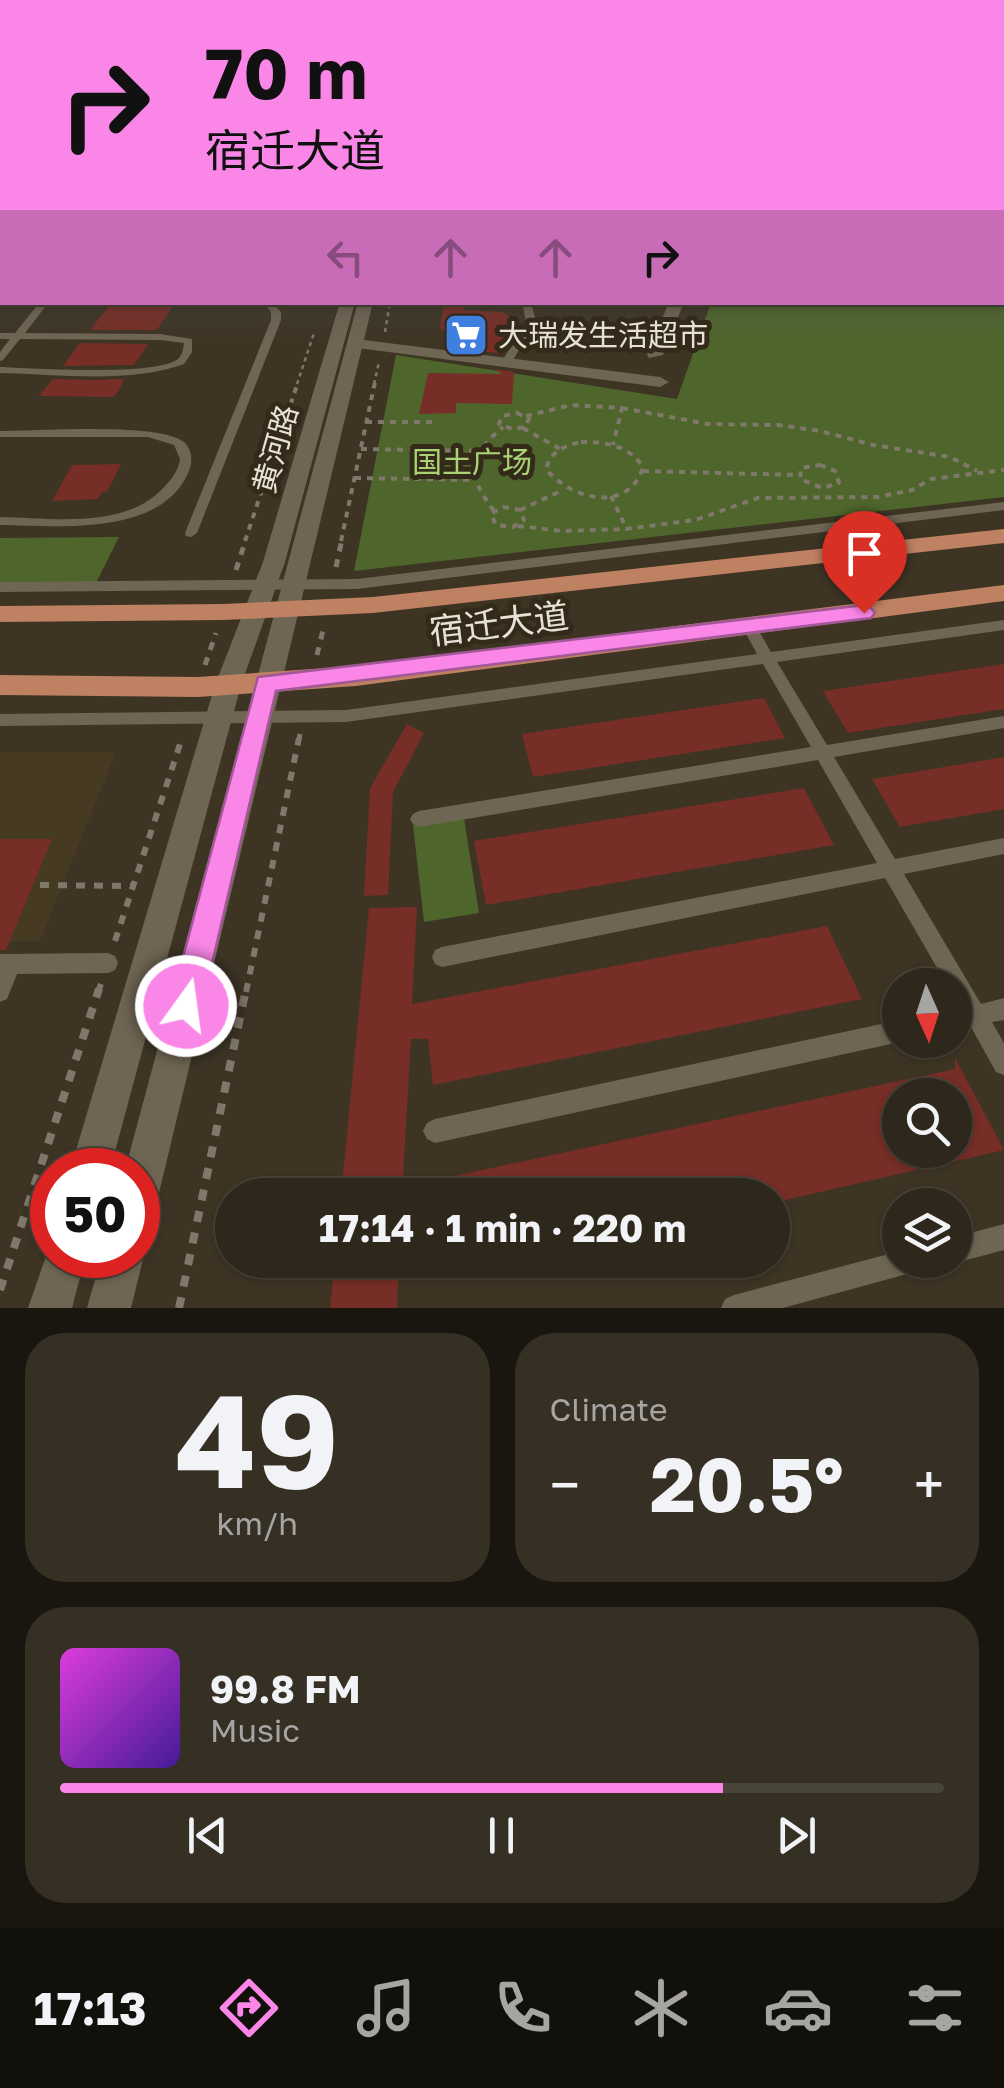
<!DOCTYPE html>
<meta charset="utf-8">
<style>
body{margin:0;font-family:"Golos Text","Noto Sans SC",sans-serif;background:#362f24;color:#f1f3f6;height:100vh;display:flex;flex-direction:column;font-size:38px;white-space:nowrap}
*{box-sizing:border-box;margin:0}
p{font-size:32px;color:#a7a5a3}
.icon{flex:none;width:55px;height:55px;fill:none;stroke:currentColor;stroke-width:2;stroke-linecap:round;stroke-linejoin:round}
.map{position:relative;height:1308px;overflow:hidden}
.side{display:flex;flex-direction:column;gap:25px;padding:25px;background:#19150f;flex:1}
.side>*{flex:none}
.hud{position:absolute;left:0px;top:0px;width:1005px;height:305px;box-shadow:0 2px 8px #0004,0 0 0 2px #49443a;background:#fa87e7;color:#111;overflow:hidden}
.needle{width:65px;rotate:177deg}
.controls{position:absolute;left:882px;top:968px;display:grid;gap:20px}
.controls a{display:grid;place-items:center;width:90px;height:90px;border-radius:50%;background:#2e271b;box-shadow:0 2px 8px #0004,0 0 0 2px #49443a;font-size:50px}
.speed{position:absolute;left:30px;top:1148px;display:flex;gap:20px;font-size:50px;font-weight:700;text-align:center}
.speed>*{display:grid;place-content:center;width:130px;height:130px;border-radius:50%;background:#2e271b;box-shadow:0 2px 8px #0004,0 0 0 2px #49443a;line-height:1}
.speed .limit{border:15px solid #d22;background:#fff;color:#111}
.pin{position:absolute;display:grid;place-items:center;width:85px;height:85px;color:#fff;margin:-102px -42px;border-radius:50% 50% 50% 0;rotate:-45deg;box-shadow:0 0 10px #0007}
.pin .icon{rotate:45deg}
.me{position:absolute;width:110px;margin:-55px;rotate:14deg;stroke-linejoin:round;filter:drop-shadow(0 0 8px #0008)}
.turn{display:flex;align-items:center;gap:35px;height:210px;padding:0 40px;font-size:45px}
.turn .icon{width:130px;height:130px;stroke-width:2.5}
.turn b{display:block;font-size:70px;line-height:85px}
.lanes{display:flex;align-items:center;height:95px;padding:0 40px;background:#0003;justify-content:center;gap:50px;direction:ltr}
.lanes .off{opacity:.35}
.big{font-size:75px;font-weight:700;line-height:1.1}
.side .tile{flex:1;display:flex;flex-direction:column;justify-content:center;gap:15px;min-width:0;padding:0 35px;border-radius:40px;background:#362f24}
.side .dial{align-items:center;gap:0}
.dial b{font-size:130px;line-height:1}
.song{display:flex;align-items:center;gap:30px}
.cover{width:120px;height:120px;border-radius:15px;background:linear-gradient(135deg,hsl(300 70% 55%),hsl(260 70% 35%))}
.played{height:10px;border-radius:5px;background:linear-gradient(90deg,#fa87e7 75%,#49443a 75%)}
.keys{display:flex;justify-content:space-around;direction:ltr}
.heat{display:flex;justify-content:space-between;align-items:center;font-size:55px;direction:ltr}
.side .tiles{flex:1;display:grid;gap:25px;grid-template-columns:1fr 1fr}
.tile:last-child{grid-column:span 2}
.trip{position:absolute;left:215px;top:1178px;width:575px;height:100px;border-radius:50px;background:#2e271b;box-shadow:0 2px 8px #0004,0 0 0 2px #49443a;font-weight:700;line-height:100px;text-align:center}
.menu{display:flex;height:160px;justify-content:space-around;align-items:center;background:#12100b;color:#a7a5a3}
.menu .icon{width:70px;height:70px}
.menu .current{color:#fa87e7}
.menu b{font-size:45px;color:#f1f3f6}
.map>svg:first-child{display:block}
</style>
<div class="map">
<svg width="1004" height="1308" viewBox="0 0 1004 1308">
<rect width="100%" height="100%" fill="#3d3424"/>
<!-- built -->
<polygon fill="#463a23" points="0,752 116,752 40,941 0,941"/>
<!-- green -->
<g fill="#4e662c">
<polygon points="1004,160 1004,497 354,571 396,355 677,399 711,303 1002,302"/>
<polygon points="119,537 94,587 0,587 0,538"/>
<polygon points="464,818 479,913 424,922 413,825"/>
</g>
<!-- building -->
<g fill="#762e26" fill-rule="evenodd">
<polygon points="444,302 464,302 464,310 503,312 520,324 502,354 465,349 440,328"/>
<polygon points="128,304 174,304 157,330 90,330 109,306"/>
<polygon points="80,343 148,344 134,365 63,366"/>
<polygon points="495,369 514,372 512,404 456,403 456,413 419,414 428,373 502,374"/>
<polygon points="53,379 93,380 125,379 114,397 39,396"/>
<polygon points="121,464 107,492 102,492 98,499 52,501 72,465"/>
<polygon points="1004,664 1004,709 848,733 823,691"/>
<polygon points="764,698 785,738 533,777 522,734"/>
<polygon points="407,724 424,733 393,792 388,895 364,896 370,788"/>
<polygon points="1004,757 1004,809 900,827 872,779"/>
<polygon points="804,788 834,845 486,905 474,841"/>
<polygon points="0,839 52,839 6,950 0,950"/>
<polygon points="417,907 412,1004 827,926 862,999 433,1085 428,1039 411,1039 402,1195 341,1195 369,908"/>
<path d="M 955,1058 L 1004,1150 L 772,1203 L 772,1195 L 413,1195 L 412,1185 L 955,1069 ZM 900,1095 L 955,1095 L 955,1150 L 900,1150 Z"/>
<polygon points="335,1260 399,1260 397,1308 330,1308"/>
</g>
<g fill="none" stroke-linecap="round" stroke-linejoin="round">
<!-- path-far4 -->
<g stroke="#80786a" stroke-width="2.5" stroke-dasharray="4 4" stroke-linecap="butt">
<polyline points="385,332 390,302"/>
<polyline points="297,384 314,333"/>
<polyline points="374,384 379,362"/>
</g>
<!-- path-far3 -->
<g stroke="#80786a" stroke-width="4" stroke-dasharray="6 6" stroke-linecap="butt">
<polyline points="622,408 708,424 778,425 820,431 873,445 950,457 977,471"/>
<polygon points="517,413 529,419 525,427 512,429 499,424 502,416"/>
<polyline points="526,416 571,405 622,408 613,445"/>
<polyline points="366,422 436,422"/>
<polyline points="523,428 560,449"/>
<path d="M 581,442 C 606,442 628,445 643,467 C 629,514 571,500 546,469 C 551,451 564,446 581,442 Z"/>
<polyline points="361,449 479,451"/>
<polygon points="820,465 835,471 839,483 822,488 800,479 801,468"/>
<polyline points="643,471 798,475"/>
<polyline points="355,478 473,480"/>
<polyline points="611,496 627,530"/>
<polygon points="503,507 520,510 524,520 513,527 496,525 491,514"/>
<polyline points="520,510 563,490"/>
<path d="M 494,511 C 466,473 467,458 503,427"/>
<polyline points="518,526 562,531 626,529 695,520 758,498 878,497 912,490 931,479 1004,470"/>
<polyline points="245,541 298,382"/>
<polyline points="341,541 375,382"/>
</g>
<!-- path-far2 -->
<g stroke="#80786a" stroke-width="5" stroke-dasharray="8 8" stroke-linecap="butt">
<polyline points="336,567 342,539"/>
<polyline points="236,570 246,539"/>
<polyline points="317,655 324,626"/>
<polyline points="205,665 216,633"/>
<polyline points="299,740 300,734"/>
</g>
<!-- path-far1 -->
<g stroke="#80786a" stroke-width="6" stroke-dasharray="9 9" stroke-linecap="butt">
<polyline points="40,885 132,886"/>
<polyline points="115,941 182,738"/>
<polyline points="98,992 101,984"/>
<polyline points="246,992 299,738"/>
</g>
<!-- path -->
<g stroke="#80786a" stroke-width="8" stroke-dasharray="11 11" stroke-linecap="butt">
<polyline points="0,1290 99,989"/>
<polyline points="179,1308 246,989"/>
</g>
<!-- lane -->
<g fill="#6f6553" fill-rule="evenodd">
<rect x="0" y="208" width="2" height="4"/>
<rect x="0" y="260" width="2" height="4"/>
<path d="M 40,302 L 49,302 L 25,333 L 160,334 L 192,339 L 192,352 L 184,364 C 130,384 57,374 0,373 L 0,367 C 31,368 160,377 179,358 C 183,353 183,349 184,343 L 160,340 L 20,339 L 3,360 L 0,361 L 0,352 L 10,339 L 0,339 L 0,333 L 15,333 Z"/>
<polygon points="263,302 272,302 281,312 281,320 197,533 191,537 186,536 185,533 271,320 271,312"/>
<polygon points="522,302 531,302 536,322 511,363 503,363 502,361 526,322"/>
<path d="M 0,431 C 36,431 159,422 184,442 C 192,449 193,461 189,471 C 162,537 58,526 0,525 L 0,517 C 52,518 127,530 165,486 C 173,477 178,471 180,459 L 174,445 L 148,437 L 0,437 Z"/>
<polygon points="1004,502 1004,510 357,589 0,592 0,582 357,579"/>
<polygon points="1004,620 1004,630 777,662 827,745 1004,716 1004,728 834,757 895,859 1004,838 1004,854 904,874 981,1004 1004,998 1004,1020 992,1022 1004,1043 1004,1075 996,1072 971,1027 955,1031 955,1009 960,1008 955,1000 955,985 947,985 885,878 442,967 435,964 432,957 435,950 442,947 877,863 818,760 419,827 413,824 410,819 413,814 419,811 811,747 763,664 346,722 0,726 0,714 346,710 757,654 743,628 750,623 755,624 771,652"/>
<polygon points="108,953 115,956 118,963 115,970 108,973 17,974 7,999 0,1002 0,954"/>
<polygon points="900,1020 900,1040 904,1040 900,1042 435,1143 427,1139 423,1131 427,1123 435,1119"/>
<polygon points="1004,1224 1004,1250 955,1263 949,1260 955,1260 955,1237"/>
<polygon points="900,1251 900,1260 929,1260 925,1269 783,1308 721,1308 725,1299 734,1295"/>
</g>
<!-- street -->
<g fill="#6f6553" fill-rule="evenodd">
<rect x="0" y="173" width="2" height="6"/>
<polygon points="356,339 660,377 669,382 660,387 350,347 350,341"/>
</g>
<!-- secondary -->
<g fill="#6f6553" fill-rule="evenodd">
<polygon points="340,302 355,302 285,562 241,685 110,1170 70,1170 215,685 263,562"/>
<polygon points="358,302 373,302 158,1197 152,1211 138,1217 138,1170 125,1170"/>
<polygon points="669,302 684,302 663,355 649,358 647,355"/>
<polygon points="52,1239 52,1255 86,1255 72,1308 28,1308"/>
<polygon points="138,1240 144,1255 131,1308 87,1308 102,1255 138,1255"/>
</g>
<!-- primary -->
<g fill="#be8161" fill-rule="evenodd">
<polygon points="1004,529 1004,543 373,613 223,620 0,622 0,606 223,604 373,597"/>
<polygon points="1004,585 1004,601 356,686 198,697 0,695 0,675 198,677 356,666"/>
</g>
</g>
<!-- sky -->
<linearGradient id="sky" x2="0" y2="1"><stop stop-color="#221d14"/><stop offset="0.47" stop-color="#515050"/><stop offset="1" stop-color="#515050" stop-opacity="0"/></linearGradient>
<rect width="1004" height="343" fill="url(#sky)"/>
<!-- route -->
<polygon fill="#fa87e7" stroke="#a25896" stroke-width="2.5" points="864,605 871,608 875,613 871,618 276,691 202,1006 197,1017 186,1022 174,1017 170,1006 258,677"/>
<!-- icons -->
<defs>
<symbol id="supermarket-square" viewBox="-11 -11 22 22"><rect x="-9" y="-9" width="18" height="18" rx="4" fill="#3f7fe0" stroke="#332a1a"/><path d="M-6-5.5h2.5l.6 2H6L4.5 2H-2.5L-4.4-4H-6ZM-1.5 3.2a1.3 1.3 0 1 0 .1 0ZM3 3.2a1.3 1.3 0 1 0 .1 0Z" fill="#fff"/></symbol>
</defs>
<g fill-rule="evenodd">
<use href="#supermarket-square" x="441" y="310" width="50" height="50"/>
</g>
<g text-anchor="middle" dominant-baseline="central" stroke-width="10" stroke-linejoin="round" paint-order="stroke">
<!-- far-poi labels -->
<g font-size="30" fill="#e7e1d7" stroke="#332a1a" text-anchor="start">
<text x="498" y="335">大瑞发生活超市</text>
</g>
<!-- far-street labels -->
<g font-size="30" fill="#e7e1d7" stroke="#332a1a">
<text transform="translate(275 449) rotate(-74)">黄河路</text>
</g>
<!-- far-park labels -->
<g font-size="30" fill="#aad473" stroke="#332a1a">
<text x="472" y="462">国土广场</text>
</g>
<!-- street labels -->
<g font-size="35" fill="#e7e1d7" stroke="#332a1a">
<text transform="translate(499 623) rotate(-7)">宿迁大道</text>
</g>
</g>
</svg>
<div class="controls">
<a><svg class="needle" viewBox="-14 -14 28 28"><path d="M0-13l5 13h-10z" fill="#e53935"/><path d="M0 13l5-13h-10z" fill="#a7a5a3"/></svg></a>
<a><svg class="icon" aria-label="search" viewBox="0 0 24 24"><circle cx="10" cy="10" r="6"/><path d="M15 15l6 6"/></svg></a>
<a><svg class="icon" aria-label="layers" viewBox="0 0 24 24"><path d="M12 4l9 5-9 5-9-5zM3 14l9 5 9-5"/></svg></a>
</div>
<div class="speed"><div class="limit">50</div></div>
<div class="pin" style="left:864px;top:613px;background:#d93025"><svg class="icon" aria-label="arrive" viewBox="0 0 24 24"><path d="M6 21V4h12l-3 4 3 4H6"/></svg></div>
<svg class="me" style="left:186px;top:1006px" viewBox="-20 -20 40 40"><circle r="17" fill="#fa87e7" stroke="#fff" stroke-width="3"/><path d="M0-11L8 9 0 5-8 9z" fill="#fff"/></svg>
<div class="trip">17:14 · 1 min · 220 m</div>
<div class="hud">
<div class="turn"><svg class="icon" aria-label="right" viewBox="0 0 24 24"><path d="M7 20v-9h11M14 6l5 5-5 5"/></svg><div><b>70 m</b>宿迁大道</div></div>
<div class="lanes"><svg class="icon off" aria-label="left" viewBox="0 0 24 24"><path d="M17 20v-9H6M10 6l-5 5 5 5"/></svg><svg class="icon off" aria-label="ahead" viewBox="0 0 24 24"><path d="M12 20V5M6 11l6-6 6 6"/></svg><svg class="icon off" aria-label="ahead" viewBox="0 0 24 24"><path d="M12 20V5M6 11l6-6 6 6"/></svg><svg class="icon" aria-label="right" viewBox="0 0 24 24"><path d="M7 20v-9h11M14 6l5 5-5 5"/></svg></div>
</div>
</div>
<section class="side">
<div class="tiles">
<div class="tile dial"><b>49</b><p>km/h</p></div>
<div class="tile"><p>Climate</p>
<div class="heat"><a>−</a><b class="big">20.5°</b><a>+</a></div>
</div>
<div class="tile">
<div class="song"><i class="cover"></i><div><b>99.8 FM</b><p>Music</p></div></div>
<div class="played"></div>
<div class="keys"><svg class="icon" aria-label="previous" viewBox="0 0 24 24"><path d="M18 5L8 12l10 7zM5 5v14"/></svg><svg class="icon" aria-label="pause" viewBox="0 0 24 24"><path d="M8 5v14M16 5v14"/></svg><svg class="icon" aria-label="next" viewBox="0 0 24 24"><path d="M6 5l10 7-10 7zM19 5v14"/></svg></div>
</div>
</div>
</section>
<nav class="menu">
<b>17:13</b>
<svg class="icon current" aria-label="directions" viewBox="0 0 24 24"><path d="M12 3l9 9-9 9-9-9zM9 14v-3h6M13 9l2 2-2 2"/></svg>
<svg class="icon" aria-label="music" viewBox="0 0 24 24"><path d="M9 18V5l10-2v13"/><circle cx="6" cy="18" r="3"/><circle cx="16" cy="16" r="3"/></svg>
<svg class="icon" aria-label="phone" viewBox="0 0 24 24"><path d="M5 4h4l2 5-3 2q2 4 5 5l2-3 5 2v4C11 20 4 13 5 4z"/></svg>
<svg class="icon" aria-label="climate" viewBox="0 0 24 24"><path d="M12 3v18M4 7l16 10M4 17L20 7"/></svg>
<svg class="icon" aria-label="car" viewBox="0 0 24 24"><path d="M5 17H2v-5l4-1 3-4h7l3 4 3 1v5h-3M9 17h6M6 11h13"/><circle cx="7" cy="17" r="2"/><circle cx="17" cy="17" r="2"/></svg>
<svg class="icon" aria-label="filters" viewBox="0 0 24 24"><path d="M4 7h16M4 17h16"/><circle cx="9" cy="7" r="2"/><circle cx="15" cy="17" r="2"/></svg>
</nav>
